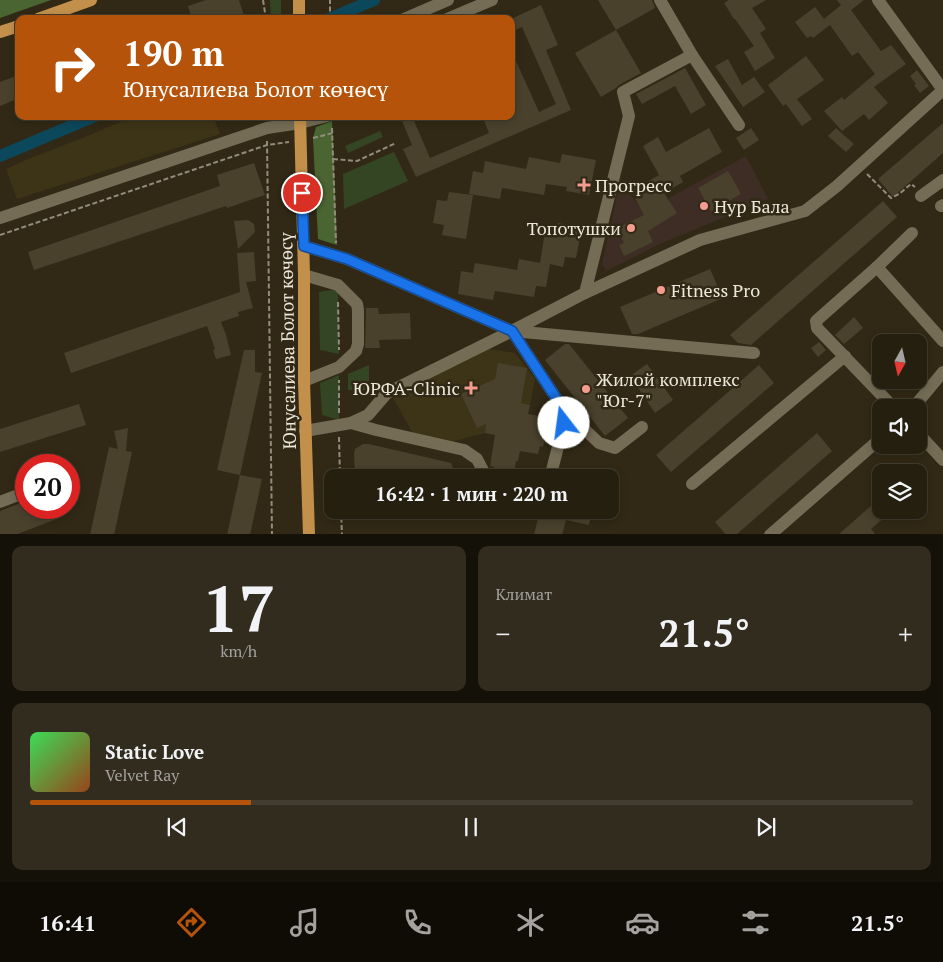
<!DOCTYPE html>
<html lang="ru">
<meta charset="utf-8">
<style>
body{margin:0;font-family:"PT Serif",serif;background:#312c1e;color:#f1f3f6;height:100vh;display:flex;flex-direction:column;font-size:19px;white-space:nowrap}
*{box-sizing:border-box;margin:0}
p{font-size:16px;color:#a3a29f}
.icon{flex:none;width:28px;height:28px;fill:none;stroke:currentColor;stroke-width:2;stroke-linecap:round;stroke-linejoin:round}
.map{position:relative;height:534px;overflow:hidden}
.panel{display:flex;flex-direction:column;gap:12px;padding:12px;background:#141109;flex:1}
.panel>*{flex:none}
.hud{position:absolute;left:15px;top:15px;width:500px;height:105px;border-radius:10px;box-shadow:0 2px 8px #0003,0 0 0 1px #423d30;background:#b45309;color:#fff;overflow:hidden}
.needle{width:32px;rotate:188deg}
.fabs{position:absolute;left:872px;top:334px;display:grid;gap:10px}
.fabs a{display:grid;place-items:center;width:55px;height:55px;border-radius:10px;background:#251f10;box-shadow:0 2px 8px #0003,0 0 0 1px #423d30;font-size:25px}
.speed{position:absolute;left:15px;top:454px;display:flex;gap:10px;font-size:25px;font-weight:700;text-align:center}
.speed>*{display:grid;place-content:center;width:65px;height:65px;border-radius:50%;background:#251f10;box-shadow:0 2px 8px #0003,0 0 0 1px #423d30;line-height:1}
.speed .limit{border:8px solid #d22;background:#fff;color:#111}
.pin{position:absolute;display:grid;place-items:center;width:42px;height:42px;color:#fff;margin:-21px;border:2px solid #fff;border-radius:50%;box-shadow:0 1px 5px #0007}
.me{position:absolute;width:55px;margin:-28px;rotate:345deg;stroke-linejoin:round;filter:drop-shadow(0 0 4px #0008)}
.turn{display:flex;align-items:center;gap:18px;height:105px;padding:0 25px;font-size:22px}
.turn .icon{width:65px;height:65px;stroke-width:2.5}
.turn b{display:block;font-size:35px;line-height:42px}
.big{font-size:38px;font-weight:600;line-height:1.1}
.panel .card{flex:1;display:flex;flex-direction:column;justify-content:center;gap:8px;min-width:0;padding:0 18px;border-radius:10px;background:#312c1e}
.panel .dial{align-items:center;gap:0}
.dial b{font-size:65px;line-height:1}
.song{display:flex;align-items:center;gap:15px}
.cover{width:60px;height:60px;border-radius:8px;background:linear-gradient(135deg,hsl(130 70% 55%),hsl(20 70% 35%))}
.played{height:5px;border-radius:2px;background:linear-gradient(90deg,#b45309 25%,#423d30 25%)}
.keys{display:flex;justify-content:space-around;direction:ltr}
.heat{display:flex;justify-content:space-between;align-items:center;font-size:28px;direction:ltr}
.panel .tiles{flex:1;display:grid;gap:12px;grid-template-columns:1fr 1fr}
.card:last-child{grid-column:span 2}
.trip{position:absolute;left:324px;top:469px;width:295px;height:50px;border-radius:10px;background:#251f10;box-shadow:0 2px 8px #0003,0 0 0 1px #423d30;font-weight:600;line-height:50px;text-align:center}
.menu{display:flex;height:80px;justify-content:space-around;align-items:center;background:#0f0c06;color:#a3a29f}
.menu .icon{width:35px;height:35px}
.menu .on{color:#b45309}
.menu b{font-size:22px;color:#f1f3f6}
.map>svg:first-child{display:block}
</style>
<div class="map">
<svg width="943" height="535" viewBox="0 0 943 535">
<rect width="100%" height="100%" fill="#312915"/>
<!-- built -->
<g fill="#3d3317">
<polygon points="133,116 213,116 220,134 17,199 6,169 28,159 90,135"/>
<polygon points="484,348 515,353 535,379 530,405 491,397 485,433 450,442 412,432 392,396"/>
</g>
<!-- education -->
<polygon fill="#3e2d24" points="746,156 768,199 660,244 606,271 602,264 620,181 643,212"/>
<!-- green -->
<g fill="#344523">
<polygon points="270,0 281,0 281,19 271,19"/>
<polygon points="380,131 383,137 348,153 345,146"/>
<polygon points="394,152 408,181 344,209 343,174"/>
<polygon points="338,289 339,354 320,350 319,292"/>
<polygon points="369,365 369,390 348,390 348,374"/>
<polygon points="339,375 339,420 322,415 320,383"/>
</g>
<!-- forest -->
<g fill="#4b6532">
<polygon points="0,0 51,0 0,18"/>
<polygon points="332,121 337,245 318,239 313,138 316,127"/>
</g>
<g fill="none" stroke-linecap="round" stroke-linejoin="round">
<!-- canal -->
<g stroke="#0c485b" stroke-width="12">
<polyline points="329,19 374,0"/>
<polyline points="0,156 95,116"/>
</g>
</g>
<!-- building -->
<g fill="#49412c">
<polygon points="206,0 239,0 245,19 192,19 188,6"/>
<polygon points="598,0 652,0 655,8 616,30"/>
<polygon points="729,0 766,0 752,8 766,29 760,33 775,58 755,71 744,52 754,46 735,19 734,19 724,3"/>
<polygon points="837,0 864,0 851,10 881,51 891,45 906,64 874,87 888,103 869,120 864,114 842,131 824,111 842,97 844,100 875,74 858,52 852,56 830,25 813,38 811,36 807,38 795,22 815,7 824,19 841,5"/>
<polygon points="541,5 558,45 546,50 571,110 416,177 403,149 412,145 400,116 412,116 430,158 489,133 482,116 511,116 511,50 539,112 556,104 522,27 511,32 511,19"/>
<polygon points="616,30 641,73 619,85 616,88 601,97 575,53"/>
<polygon points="806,56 824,80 797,99 812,119 802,126 786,104 783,106 768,85"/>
<polygon points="728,59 742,85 754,77 765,92 743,107 715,66"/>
<polygon points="685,68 706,105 691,114 675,86 642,104 636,94"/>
<polygon points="917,70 929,86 920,93 914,85 916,84 910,76"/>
<polygon points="16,76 19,81 19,98 0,106 0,82"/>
<polygon points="943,123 943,153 893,197 878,179"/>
<polygon points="709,128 722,152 680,176 683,182 664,193 677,213 648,231 653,242 624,256 619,245 624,243 617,228 644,215 631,191 659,175 643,146 658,137 666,152"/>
<polygon points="751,128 759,140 744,150 736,138"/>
<polygon points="836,128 854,144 846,152 828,136"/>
<polygon points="562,154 596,160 589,195 566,191 567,187 546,184 544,195 502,188 500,199 469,194 473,171 483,173 485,161 526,169 529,157 560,163"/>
<polygon points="254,163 265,195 227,208 226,206 34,270 28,252 220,186 217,175"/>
<polygon points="728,171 741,194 711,211 698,188"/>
<polygon points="449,192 473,195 466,239 442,235 444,225 433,223 437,200 447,201"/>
<polygon points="883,201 897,217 751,345 738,343 730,335"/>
<polygon points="248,220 254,224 255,232 238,249 234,221"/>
<polygon points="558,223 582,227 576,258 565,257 563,267 550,264 546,287 536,286 534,297 495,291 493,300 458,294 461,271 473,273 475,263 517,270 519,259 540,263 545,232 557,233"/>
<polygon points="254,252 256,281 246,282 253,308 238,312 239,316 221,322 226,335 231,355 216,359 213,350 215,349 207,326 71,373 64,353 240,292 237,253"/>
<polygon points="710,269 723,298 638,334 632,334 620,307"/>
<polygon points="366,308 378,308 379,314 410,313 411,339 379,340 380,348 365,348"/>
<polygon points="854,317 863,328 844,344 835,335"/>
<polygon points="819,342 826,350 818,357 811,348"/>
<polygon points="565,344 569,344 628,418 605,436 545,360"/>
<polygon points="244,350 255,350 255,372 262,373 240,475 217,470"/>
<polygon points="498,363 527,368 521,403 530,405 528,414 545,417 544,424 548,425 543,447 540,446 538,454 520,451 518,461 516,461 514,473 509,472 508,478 495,478 493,471 494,467 490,466 495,435 485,433 486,424 477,428 461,394 495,379"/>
<polygon points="647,364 673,400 655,413 630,376"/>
<polygon points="759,365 774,383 671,472 656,455"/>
<polygon points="79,404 86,425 0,452 0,429"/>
<polygon points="128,428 126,451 132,452 114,535 90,535 109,447 118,449 114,431"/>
<polygon points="817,433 832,451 736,535 726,535 715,522"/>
<polygon points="363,444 369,444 451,463 453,468 450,478 355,478 354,454 355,449"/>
<polygon points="240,475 262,479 250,535 227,535"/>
<polygon points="881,497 881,510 893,510 871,529 876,535 838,535"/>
<polygon points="26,501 26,508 61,508 64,516 15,535 0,535 0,511"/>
<polygon points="540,510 592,510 589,525 566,520 562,535 534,535"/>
</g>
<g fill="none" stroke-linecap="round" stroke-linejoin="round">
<!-- path -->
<g stroke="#928c7c" stroke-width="2" stroke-dasharray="5 2.5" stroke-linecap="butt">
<polyline points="263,0 266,19"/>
<polyline points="330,19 330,0"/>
<polyline points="384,116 385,118"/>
<polyline points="332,128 336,243"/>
<polyline points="313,138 333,133"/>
<polyline points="267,141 272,535"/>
<polyline points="333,159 357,161 396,143"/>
<polyline points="867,174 891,198 899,194 911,184 915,187"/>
<polyline points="0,235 267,145 289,142"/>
<polyline points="338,302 339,350"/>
<polyline points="339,413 339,380"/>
<polyline points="339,437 340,478"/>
<polyline points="341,510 342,535"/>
</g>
<!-- minor -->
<g stroke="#746c55" stroke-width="12">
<polyline points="660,0 692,55 739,125"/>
<polyline points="878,0 943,90"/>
<polyline points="404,19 448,0"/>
<polyline points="447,19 492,0"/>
<polyline points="692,55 623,92 629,116 585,293 700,240 805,211 837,186 943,90"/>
<polyline points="921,196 943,180"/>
<polyline points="941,206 943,205"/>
<polyline points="0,218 267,128 300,123 327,116"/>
<polyline points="304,246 347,259 512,331 564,410 564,423 550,478"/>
<polyline points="877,267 943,341"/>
<polyline points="512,331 754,353"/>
<polyline points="304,381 339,367 356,351 358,344 358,310 357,304 338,285 304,275"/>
<polyline points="894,408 817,328 816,321 877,267 912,233"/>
<polyline points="913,408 943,372"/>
<polyline points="564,410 599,443 615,448 642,427"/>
<polyline points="351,423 368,415 387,393 512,331 585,293"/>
<polyline points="305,431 351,423 376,430 464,450 477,459 487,478"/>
<polyline points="919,434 943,460"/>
<polyline points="692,484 845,356"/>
<polyline points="0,502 26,492"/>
<polyline points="770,535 881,438"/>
</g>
<!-- major -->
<g stroke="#c3904c" stroke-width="12">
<polyline points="299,0 299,19"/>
<polyline points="38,19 91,0"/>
<polyline points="0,32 19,26"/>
<polyline points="300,116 304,275 304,381 309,535"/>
</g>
</g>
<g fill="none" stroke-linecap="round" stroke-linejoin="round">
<defs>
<polyline id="route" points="302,193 304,246 347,259 512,331 564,410 564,423"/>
</defs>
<!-- route casing -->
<use href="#route" stroke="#114b97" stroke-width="12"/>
<!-- route -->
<use href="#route" stroke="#1a73e8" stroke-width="9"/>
</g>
<!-- markers -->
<g fill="#f59c91" stroke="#312915" stroke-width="2">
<path d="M581.5 177.5h5v5h5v5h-5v5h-5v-5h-5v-5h5z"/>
<circle cx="704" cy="206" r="5"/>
<circle cx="631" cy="228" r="5"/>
<circle cx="661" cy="290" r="5"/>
<path d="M468.5 380.5h5v5h5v5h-5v5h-5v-5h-5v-5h5z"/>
<circle cx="586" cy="389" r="5"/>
</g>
<g text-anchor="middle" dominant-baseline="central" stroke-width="5" stroke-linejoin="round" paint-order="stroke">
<!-- poi labels -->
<g font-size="18" fill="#ece7da" stroke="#312915" text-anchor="start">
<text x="595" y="185">Прогресс</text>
<text x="714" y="206">Нур Бала</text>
<text x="621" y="228" text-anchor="end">Топотушки</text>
<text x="671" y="290">Fitness Pro</text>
<text x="596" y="379">Жилой комплекс<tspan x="596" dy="21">"Юг-7"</tspan></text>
<text x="460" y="388" text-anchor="end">ЮРФА-Clinic</text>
</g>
<!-- street labels -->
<g font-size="18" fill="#ece7da" stroke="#312915">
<text transform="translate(287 341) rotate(-91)">Юнусалиева Болот көчөсү</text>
</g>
</g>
</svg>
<div class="fabs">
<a><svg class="needle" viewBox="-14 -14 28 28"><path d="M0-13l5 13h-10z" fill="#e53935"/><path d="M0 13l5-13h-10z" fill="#a3a29f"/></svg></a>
<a><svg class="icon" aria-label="sound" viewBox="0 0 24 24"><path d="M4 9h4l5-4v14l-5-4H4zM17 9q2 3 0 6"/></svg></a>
<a><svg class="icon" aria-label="layers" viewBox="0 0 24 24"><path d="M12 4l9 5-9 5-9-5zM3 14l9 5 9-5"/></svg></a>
</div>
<div class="speed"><div class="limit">20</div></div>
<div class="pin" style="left:302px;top:193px;background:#d93025"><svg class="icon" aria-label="arrive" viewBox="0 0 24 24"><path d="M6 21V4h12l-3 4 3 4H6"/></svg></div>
<svg class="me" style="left:564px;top:423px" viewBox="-20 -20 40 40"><circle r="19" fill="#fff"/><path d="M0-13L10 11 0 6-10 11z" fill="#1a73e8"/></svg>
<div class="trip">16:42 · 1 мин · 220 m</div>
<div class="hud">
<div class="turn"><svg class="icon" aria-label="right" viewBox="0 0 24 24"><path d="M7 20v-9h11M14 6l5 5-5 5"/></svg><div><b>190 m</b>Юнусалиева Болот көчөсү</div></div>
</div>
</div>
<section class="panel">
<div class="tiles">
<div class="card dial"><b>17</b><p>km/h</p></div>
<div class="card"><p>Климат</p>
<div class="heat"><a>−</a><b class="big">21.5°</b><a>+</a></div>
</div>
<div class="card">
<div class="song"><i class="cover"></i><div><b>Static Love</b><p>Velvet Ray</p></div></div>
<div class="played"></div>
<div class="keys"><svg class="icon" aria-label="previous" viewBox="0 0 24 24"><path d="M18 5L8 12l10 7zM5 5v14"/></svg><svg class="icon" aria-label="pause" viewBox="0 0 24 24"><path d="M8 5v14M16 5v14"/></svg><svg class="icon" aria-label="next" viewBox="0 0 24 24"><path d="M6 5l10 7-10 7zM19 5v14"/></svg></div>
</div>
</div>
</section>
<nav class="menu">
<b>16:41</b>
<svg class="icon on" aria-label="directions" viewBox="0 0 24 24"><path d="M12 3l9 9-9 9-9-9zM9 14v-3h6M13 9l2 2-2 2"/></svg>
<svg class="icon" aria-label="music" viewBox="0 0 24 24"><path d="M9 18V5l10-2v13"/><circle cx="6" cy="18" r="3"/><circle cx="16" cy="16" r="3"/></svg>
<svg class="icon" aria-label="phone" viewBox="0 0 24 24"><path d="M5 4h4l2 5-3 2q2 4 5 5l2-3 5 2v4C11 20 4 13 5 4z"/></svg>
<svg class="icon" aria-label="climate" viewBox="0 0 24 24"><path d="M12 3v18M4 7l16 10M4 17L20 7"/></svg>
<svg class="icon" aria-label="car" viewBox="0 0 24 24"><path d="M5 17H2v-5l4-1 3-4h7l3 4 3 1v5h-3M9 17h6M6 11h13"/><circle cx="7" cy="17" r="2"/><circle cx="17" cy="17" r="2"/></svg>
<svg class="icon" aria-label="filters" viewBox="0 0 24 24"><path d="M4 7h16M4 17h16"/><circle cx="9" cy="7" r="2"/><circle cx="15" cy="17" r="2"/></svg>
<b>21.5°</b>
</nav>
